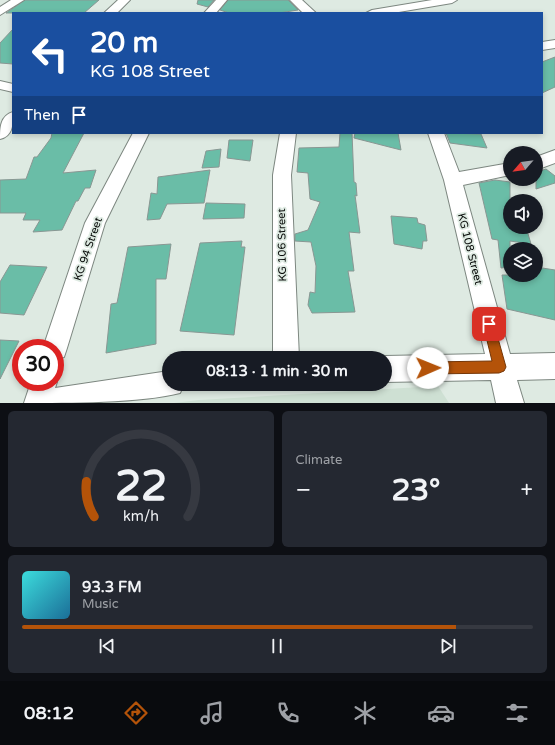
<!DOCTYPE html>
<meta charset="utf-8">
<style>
body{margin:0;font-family:"Varela Round",sans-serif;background:#242831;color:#f1f3f6;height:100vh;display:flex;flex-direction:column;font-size:15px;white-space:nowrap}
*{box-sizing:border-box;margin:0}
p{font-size:13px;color:#9ea1a6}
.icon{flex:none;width:22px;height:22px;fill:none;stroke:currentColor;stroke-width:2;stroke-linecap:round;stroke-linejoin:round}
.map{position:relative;height:403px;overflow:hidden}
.sheet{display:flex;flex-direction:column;gap:8px;padding:8px;background:#0d0f14;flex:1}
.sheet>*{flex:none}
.top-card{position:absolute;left:12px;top:12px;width:531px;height:122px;border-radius:0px;box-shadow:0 2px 6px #0003;background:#1a4fa0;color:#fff;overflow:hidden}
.needle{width:26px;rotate:242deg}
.fabs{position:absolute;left:503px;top:146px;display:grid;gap:8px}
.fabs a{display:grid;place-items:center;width:40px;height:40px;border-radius:50%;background:#171b24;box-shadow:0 2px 6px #0003;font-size:20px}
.speed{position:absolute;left:12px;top:339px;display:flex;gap:8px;font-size:20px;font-weight:700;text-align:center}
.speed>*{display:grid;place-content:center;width:52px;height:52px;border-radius:50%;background:#171b24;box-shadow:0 2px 6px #0003;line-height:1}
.speed .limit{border:6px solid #d22;background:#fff;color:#111}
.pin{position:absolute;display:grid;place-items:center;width:34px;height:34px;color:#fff;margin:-17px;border-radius:8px;box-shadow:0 2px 6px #0006}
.me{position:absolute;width:44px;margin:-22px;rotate:89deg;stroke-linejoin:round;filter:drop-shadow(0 0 3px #0008)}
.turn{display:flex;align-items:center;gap:14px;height:84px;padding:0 12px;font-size:18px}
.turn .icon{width:52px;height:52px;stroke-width:2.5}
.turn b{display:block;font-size:28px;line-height:34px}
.then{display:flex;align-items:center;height:38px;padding:0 12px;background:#0003;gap:8px;font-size:15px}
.big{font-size:30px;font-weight:700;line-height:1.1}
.sheet .widget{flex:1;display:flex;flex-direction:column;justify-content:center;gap:6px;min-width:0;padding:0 14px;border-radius:6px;background:#242831}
.sheet .dial{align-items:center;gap:0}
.dial svg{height:104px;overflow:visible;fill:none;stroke:#363941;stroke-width:7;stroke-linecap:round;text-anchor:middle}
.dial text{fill:#f1f3f6;stroke:none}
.song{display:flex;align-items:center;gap:12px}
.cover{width:48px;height:48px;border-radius:6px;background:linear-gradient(135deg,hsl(180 70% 55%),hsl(200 70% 35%))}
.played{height:4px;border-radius:2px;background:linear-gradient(90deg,#b45309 85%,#363941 85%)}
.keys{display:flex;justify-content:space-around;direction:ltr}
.heat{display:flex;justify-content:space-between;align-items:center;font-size:22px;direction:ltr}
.sheet .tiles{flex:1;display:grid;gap:8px;grid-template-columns:1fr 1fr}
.widget:last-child{grid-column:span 2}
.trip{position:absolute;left:162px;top:351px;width:230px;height:40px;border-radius:20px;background:#171b24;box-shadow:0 2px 6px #0003;font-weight:700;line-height:40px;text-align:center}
.dock{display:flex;height:64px;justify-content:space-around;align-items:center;background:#090b0e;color:#9ea1a6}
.dock .icon{width:28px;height:28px}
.dock .selected{color:#b45309}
.dock b{font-size:18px;color:#f1f3f6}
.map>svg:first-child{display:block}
</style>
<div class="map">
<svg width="555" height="403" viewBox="0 0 555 403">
<rect width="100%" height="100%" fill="#deeae2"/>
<!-- built -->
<polygon fill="#cee0d3" points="438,386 449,403 174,403 199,400"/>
<!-- building -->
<g fill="#6abda7" stroke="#899793">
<polygon points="25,0 99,0 84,13 6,13"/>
<polygon points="198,0 214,0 208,7 197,4"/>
<polygon points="228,0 288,0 298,10 279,13 229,13 220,10"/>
<polygon points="13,29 13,64 0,63 0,43"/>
<polygon points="555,57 555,87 542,93 542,62"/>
<polygon points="52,133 84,133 63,173 96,170 90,188 85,188 78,201 76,201 62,230 33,232 40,220 23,220 26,213 0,213 0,180 26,179 34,157 37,157 51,138"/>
<polygon points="340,133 352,133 354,182 356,183 357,196 355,195 360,233 349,232 354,271 348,271 355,312 312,313 308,305 310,292 315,293 316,266 311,242 295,241 295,234 308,230 320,202 310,199 308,173 297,172 299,148 339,147"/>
<polygon points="355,133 398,133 401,150 354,138"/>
<polygon points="446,133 481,134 487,148 450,143"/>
<polygon points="229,140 253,140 250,161 227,158"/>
<polygon points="221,149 219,167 202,168 206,151"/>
<polygon points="546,169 555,176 555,183 536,189 536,172"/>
<polygon points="210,170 204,203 167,204 160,219 147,220 151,193 157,194 158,177"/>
<polygon points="495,180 510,182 510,227 526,227 531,244 510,241 510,267 501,268 498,240 492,239 479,183"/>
<polygon points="206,203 245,204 244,218 203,219"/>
<polygon points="391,216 417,218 418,223 425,225 427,241 423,241 422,249 394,244"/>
<polygon points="242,241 241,247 245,247 234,335 180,331 200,243"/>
<polygon points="171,244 166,279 156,279 156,344 106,353 111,304 117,303 128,247"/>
<polygon points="10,265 47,267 24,315 0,313 0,282"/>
<polygon points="536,267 555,270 555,320 507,309 502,275 536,275"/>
<polygon points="0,340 19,341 0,379"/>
</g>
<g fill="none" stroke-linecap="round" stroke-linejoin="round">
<defs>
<g id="street">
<polygon points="11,0 24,0 0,15 0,7"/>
<polygon points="118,0 130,0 117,13 104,13"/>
<polygon points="216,0 227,0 216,13 204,13"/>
<polygon points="290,0 302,0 316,13 303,13"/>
<polygon points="432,0 457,0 452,3 393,13 366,13 372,10"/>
<polygon points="555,40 555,48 542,50 542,42"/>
<polygon points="0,81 13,84 13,92 0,89"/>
<path d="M 13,112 C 13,124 13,136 0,139 C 0,128 0,116 13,112 Z"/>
<polygon points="133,133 149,133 105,223 67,348 64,357 55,360 55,348 43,348 85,223"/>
<polygon points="280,133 296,133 291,175 299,358 273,358 273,175"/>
<polygon points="428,133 444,133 459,172 510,163 510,175 463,185 510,354 555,353 555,379 517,380 524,403 496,403 491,380 385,382 385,358 380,358 385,356 485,354 444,180"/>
<polygon points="555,150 555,163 536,170 536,157"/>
<path d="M 169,371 L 169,384 L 184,384 L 180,393 C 141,403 68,403 24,403 L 31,382 L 55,382 L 55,377 L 57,382 L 55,388 Z"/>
</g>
</defs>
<!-- street casing -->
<use href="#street" stroke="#7d8780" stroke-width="2"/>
<!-- street -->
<use href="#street" fill="#fff" fill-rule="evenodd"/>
</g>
<!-- route -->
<polygon fill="#b45309" stroke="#753606" points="489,318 493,320 494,324 506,367 504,371 499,373 428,374 424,372 422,368 424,364 428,362 492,361 483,324 485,320"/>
<g text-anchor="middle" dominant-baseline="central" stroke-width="3.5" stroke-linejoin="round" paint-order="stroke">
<!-- street labels -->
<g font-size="11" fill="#090c0a" stroke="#deeae2">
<text transform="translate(282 245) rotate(-91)">KG 106 Street</text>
<text transform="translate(88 249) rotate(-71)">KG 94 Street</text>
<text transform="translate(470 249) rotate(76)">KG 108 Street</text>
</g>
</g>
</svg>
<div class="fabs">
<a><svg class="needle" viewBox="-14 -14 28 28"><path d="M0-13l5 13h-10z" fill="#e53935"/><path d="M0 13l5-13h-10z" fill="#9ea1a6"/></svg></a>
<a><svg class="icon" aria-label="sound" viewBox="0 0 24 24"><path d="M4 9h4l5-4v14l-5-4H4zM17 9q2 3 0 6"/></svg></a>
<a><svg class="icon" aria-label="layers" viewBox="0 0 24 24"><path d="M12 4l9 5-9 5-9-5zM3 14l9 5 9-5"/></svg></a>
</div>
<div class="speed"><div class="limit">30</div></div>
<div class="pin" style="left:489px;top:324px;background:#d93025"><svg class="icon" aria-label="arrive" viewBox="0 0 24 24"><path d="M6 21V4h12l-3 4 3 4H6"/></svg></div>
<svg class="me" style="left:428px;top:368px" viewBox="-20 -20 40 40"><circle r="19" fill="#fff"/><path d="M0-13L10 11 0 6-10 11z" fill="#b45309"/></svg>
<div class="trip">08:13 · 1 min · 30 m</div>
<div class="top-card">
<div class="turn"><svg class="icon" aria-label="left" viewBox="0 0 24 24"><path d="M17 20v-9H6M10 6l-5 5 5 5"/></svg><div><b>20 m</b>KG 108 Street</div></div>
<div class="then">Then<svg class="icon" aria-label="arrive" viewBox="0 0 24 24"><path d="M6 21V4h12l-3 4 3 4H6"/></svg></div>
</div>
</div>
<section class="sheet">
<div class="tiles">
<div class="widget dial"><svg viewBox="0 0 100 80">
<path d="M14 69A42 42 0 1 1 86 69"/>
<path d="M14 69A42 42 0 0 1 8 42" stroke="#b45309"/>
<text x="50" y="56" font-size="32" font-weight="700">22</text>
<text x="50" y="72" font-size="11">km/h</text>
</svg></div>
<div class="widget"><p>Climate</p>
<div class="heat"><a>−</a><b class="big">23°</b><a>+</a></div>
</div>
<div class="widget">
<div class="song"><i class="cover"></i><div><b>93.3 FM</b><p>Music</p></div></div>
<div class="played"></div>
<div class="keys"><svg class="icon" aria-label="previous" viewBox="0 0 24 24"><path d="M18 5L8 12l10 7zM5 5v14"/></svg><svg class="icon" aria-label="pause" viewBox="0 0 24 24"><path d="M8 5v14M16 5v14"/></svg><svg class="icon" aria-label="next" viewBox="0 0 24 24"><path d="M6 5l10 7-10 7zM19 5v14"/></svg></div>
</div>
</div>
</section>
<nav class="dock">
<b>08:12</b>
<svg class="icon selected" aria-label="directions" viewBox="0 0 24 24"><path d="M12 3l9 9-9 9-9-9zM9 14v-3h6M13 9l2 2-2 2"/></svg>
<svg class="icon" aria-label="music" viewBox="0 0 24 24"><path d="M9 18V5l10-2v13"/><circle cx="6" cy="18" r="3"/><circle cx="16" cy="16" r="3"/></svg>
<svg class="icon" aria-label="phone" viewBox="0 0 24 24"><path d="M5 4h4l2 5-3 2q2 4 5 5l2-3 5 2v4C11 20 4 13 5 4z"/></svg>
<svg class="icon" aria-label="climate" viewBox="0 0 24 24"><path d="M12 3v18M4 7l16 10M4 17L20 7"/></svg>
<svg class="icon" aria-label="car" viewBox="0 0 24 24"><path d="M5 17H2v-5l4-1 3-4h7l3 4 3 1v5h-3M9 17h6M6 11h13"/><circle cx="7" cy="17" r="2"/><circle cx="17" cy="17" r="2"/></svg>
<svg class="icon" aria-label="filters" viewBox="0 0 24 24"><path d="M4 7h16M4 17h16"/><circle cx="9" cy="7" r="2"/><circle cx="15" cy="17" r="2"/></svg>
</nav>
